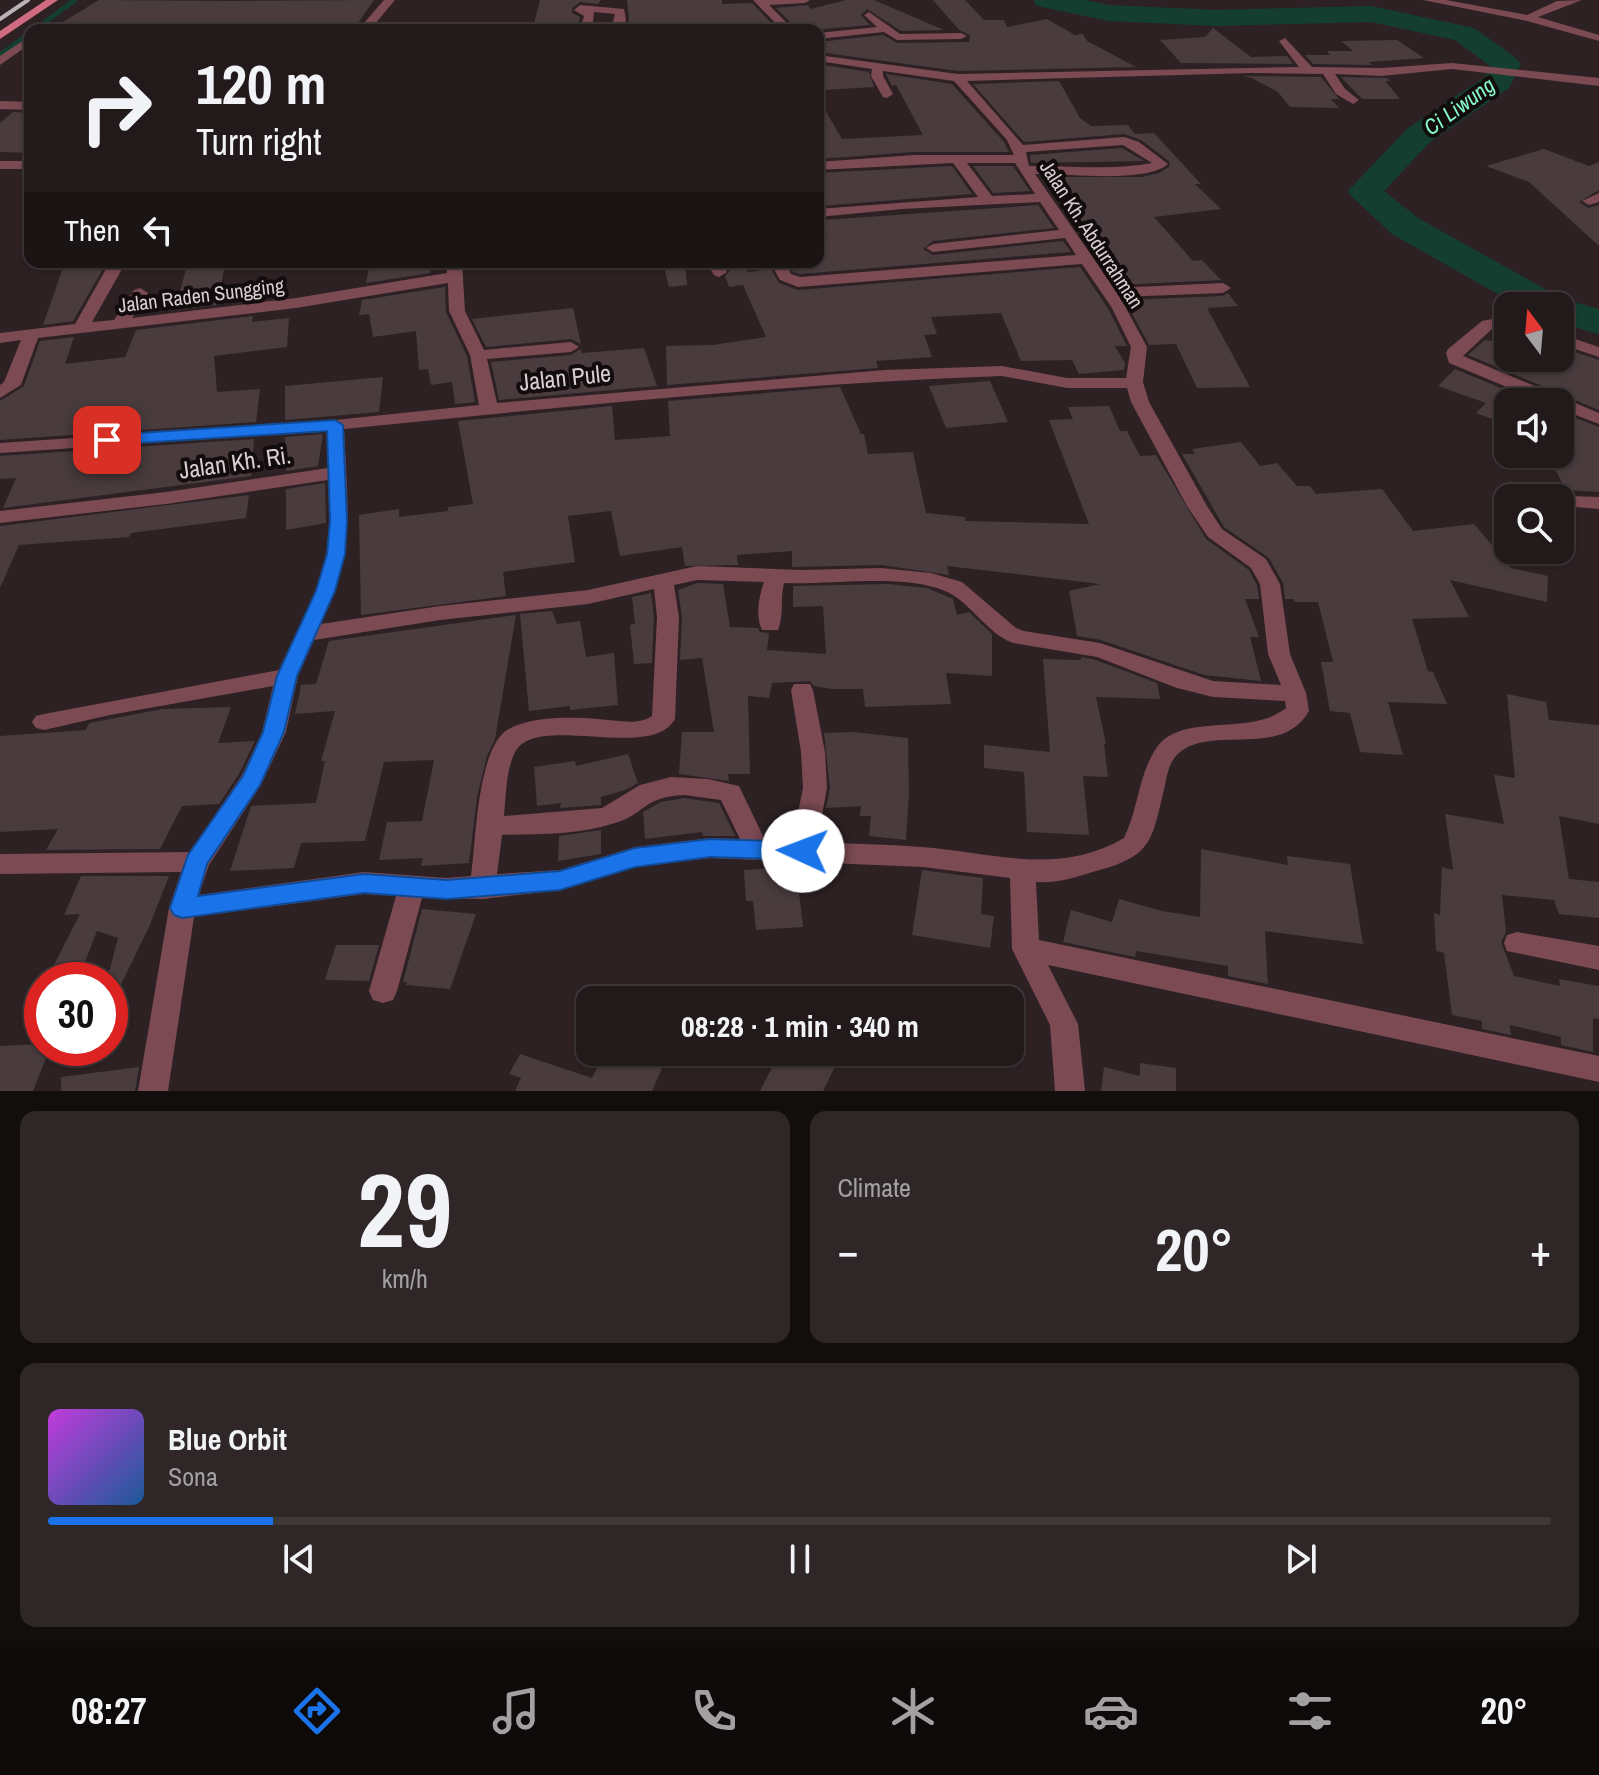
<!DOCTYPE html>
<meta charset="utf-8">
<style>
body{margin:0;font-family:"Archivo Narrow",sans-serif;background:#2e2627;color:#f1f3f6;height:100vh;display:flex;flex-direction:column;font-size:30px;white-space:nowrap}
*{box-sizing:border-box;margin:0}
p{font-size:26px;color:#a2a0a2}
.icon{flex:none;width:44px;height:44px;fill:none;stroke:currentColor;stroke-width:2;stroke-linecap:round;stroke-linejoin:round}
.map{position:relative;height:1091px;overflow:hidden}
.panel{display:flex;flex-direction:column;gap:20px;padding:20px;background:#130e0e;flex:1}
.panel>*{flex:none}
.guide{position:absolute;left:24px;top:24px;width:800px;height:244px;border-radius:16px;box-shadow:0 2px 6px #0004,0 0 0 2px #3f3839;background:#22191a;color:#f1f3f6;overflow:hidden}
.needle{width:52px;rotate:344deg}
.fabs{position:absolute;left:1494px;top:292px;display:grid;gap:16px}
.fabs a{display:grid;place-items:center;width:80px;height:80px;border-radius:16px;background:#22191a;box-shadow:0 2px 6px #0004,0 0 0 2px #3f3839;font-size:40px}
.speed{position:absolute;left:24px;top:962px;display:flex;gap:16px;font-size:40px;font-weight:700;text-align:center}
.speed>*{display:grid;place-content:center;width:104px;height:104px;border-radius:50%;background:#22191a;box-shadow:0 2px 6px #0004,0 0 0 2px #3f3839;line-height:1}
.speed .limit{border:12px solid #d22;background:#fff;color:#111}
.pin{position:absolute;display:grid;place-items:center;width:68px;height:68px;color:#fff;margin:-34px;border-radius:16px;box-shadow:0 4px 12px #0006}
.me{position:absolute;width:88px;margin:-44px;rotate:272deg;stroke-linejoin:round;filter:drop-shadow(0 0 6px #0008)}
.turn{display:flex;align-items:center;gap:28px;height:168px;padding:0 40px;font-size:36px}
.turn .icon{width:104px;height:104px;stroke-width:2.5}
.turn b{display:block;font-size:56px;line-height:68px}
.then{display:flex;align-items:center;height:76px;padding:0 40px;background:#0003;gap:16px;font-size:30px}
.big{font-size:60px;font-weight:700;line-height:1.1}
.panel .tile{flex:1;display:flex;flex-direction:column;justify-content:center;gap:12px;min-width:0;padding:0 28px;border-radius:16px;background:#2e2627}
.panel .dial{align-items:center;gap:0}
.dial b{font-size:104px;line-height:1}
.song{display:flex;align-items:center;gap:24px}
.cover{width:96px;height:96px;border-radius:12px;background:linear-gradient(135deg,hsl(290 70% 55%),hsl(210 70% 35%))}
.played{height:8px;border-radius:4px;background:linear-gradient(90deg,#1a73e8 15%,#3f3839 15%)}
.keys{display:flex;justify-content:space-around;direction:ltr}
.heat{display:flex;justify-content:space-between;align-items:center;font-size:44px;direction:ltr}
.panel .tiles{flex:1;display:grid;gap:20px;grid-template-columns:1fr 1fr}
.tile:last-child{grid-column:span 2}
.trip{position:absolute;left:576px;top:986px;width:448px;height:80px;border-radius:16px;background:#22191a;box-shadow:0 2px 6px #0004,0 0 0 2px #3f3839;font-weight:700;line-height:80px;text-align:center}
.dock{display:flex;height:128px;justify-content:space-around;align-items:center;background:#0e0a0a;color:#a2a0a2}
.dock .icon{width:56px;height:56px}
.dock .on{color:#1a73e8}
.dock b{font-size:36px;color:#f1f3f6}
.map>svg:first-child{display:block}
</style>
<div class="map">
<svg width="1599" height="1091" viewBox="0 0 1599 1091">
<rect width="100%" height="100%" fill="#2d2123"/>
<g fill="none" stroke-linecap="round" stroke-linejoin="round">
<!-- stream -->
<g stroke="#143f30" stroke-width="5">
<polyline points="34,30 75,0"/>
<polyline points="0,55 30,33"/>
</g>
<!-- river -->
<polygon fill="#143f30" fill-rule="evenodd" points="1033,0 1085,0 1109,5 1216,10 1371,6 1474,28 1516,58 1521,64 1509,88 1430,142 1384,191 1418,218 1563,299 1599,309 1599,334 1560,323 1560,306 1519,306 1392,234 1347,192 1408,128 1485,77 1490,66 1455,40 1371,22 1216,26 1109,21 1037,6"/>
</g>
<!-- building -->
<g fill="#4a3c3e">
<polygon points="99,0 232,1 374,0 355,27 53,28"/>
<polygon points="540,0 601,0 598,4 580,2 572,8 572,13 580,17 578,25 534,24"/>
<polygon points="627,0 722,0 722,4 752,3 776,28 626,30 629,19"/>
<polygon points="846,0 874,0 944,30 901,31 867,9 861,15 870,25 810,30 806,25 794,26 776,8 808,5 810,9"/>
<polygon points="933,0 965,0 984,20 1004,20 1007,27 1047,19 1075,35 1083,34 1087,41 1136,67 958,71 818,52 818,42 883,35 897,43 969,42 970,35 959,30"/>
<polygon points="1213,28 1251,57 1287,56 1293,64 1181,63 1160,40 1205,37"/>
<polygon points="1397,40 1424,58 1369,62 1372,65 1313,64 1305,55 1330,55 1327,51 1353,51 1341,41"/>
<polygon points="818,64 869,72 874,87 823,90"/>
<polygon points="886,74 952,84 1004,142 1009,152 914,152 818,159 818,98 842,139 923,135 896,85 892,86"/>
<polygon points="1243,76 1321,77 1339,99 1331,99 1339,108 1290,107 1278,92 1252,78"/>
<polygon points="1341,77 1387,78 1390,81 1385,81 1400,99 1362,99"/>
<polygon points="1059,81 1080,118 1091,126 1128,125 1135,134 1154,133 1201,184 1195,184 1221,209 1154,217 1193,261 1202,260 1221,280 1116,285 1041,177 1142,177 1159,173 1169,167 1170,162 1141,140 1124,134 1024,142 973,84"/>
<polygon points="13,112 30,113 30,153 0,152 0,123"/>
<polygon points="1122,148 1144,161 1031,163 1030,155"/>
<polygon points="1544,149 1589,166 1599,162 1599,190 1579,202 1588,208 1599,205 1599,246 1529,182 1486,166"/>
<polygon points="952,166 972,194 820,206 818,173"/>
<polygon points="973,166 1013,166 1030,191 993,193"/>
<polygon points="1038,205 1054,228 933,241 923,249 933,255 1063,241 1071,252 800,274 793,272 791,267 791,264 818,262 818,236 827,236 823,220"/>
<polygon points="65,262 107,262 73,321 43,325"/>
<polygon points="188,262 226,262 216,305 175,310"/>
<polygon points="431,262 430,273 366,283 370,264"/>
<polygon points="663,262 685,262 687,285 669,287"/>
<polygon points="725,262 743,262 748,272 771,269 779,283 798,290 1080,267 1109,310 1127,346 1115,346 1125,363 1124,370 1079,374 1072,360 1021,361 1001,313 931,317 937,334 924,335 932,357 876,361 878,368 667,385 666,346 713,345 766,337 743,285 729,287 725,276 730,271"/>
<polygon points="445,287 446,312 467,356 475,402 455,404 452,382 431,385 428,369 419,370 416,331 373,337 369,314 359,315 362,300"/>
<polygon points="1228,293 1238,306 1207,308 1250,387 1197,388 1176,344 1149,345 1125,300 1223,296"/>
<polygon points="573,308 581,344 571,339 486,347 472,319"/>
<polygon points="253,316 252,322 289,318 287,347 214,356 217,392 260,389 256,422 0,440 0,401 24,386 40,341 74,337 65,364 125,357 136,330"/>
<polygon points="1508,333 1508,358 1560,358 1560,347 1599,360 1599,410 1468,355 1485,340 1490,341"/>
<polygon points="644,348 657,386 499,400 491,362 571,355 581,349 582,353"/>
<polygon points="1455,369 1535,402 1508,402 1508,425 1476,413 1486,403 1438,386"/>
<polygon points="383,377 379,412 285,420 285,386"/>
<polygon points="990,381 1008,422 946,428 929,386"/>
<polygon points="840,387 861,434 864,434 868,454 913,452 926,513 965,517 965,521 1089,524 1049,420 1073,419 1068,407 1109,406 1120,431 1127,431 1140,456 1156,455 1206,539 1249,570 1257,585 1259,599 1245,599 1259,637 1250,637 1261,681 1204,675 1101,640 1077,636 1069,591 1100,584 947,566 949,575 881,565 792,567 792,551 737,555 738,565 685,566 682,547 620,556 611,511 568,516 575,562 503,572 506,596 361,615 359,515 399,509 399,517 448,511 448,507 473,504 458,421 612,406 615,440 670,436 668,401"/>
<polygon points="1560,412 1599,427 1599,492 1566,490 1549,458 1553,454 1560,454"/>
<polygon points="323,434 318,466 286,471 285,437"/>
<polygon points="254,439 251,476 3,508 16,478 0,479 0,456"/>
<polygon points="1241,442 1260,466 1277,463 1297,486 1310,486 1316,494 1382,489 1413,531 1474,524 1511,568 1548,576 1547,602 1450,580 1469,617 1412,619 1428,671 1433,672 1447,704 1388,702 1403,755 1360,752 1350,713 1330,711 1321,662 1333,662 1318,602 1295,602 1293,599 1285,599 1283,583 1269,558 1224,527 1182,454 1195,454 1192,449"/>
<polygon points="325,483 326,523 286,530 286,489"/>
<polygon points="249,495 246,518 131,533 129,537 19,545 0,588 0,526"/>
<polygon points="697,583 723,584 730,627 758,628 760,632 769,633 767,650 826,654 823,606 793,607 793,586 888,584 927,588 953,599 957,615 969,612 992,634 992,676 946,673 951,704 865,707 863,689 832,689 814,686 810,681 772,683 769,698 748,696 750,774 728,774 729,781 679,774 682,732 714,732 702,658 680,660 682,617 678,590"/>
<polygon points="651,593 654,617 652,663 634,664 630,625 635,624 632,597"/>
<polygon points="552,611 557,624 580,621 586,657 614,653 618,705 570,710 570,706 529,711 520,614"/>
<polygon points="516,615 495,739 487,756 477,797 469,863 421,866 423,858 379,860 387,822 422,821 434,760 384,762 365,841 301,843 294,868 230,871 251,806 316,803 325,761 321,761 335,711 295,714 301,685 316,684 329,641"/>
<polygon points="1081,657 1096,660 1157,683 1160,699 1096,697 1106,744 1104,744 1108,777 1083,776 1089,835 1027,832 1024,772 984,768 984,745 1050,752 1043,659 1081,660"/>
<polygon points="1507,694 1546,702 1549,720 1599,725 1599,824 1559,816 1569,879 1599,882 1599,918 1559,914 1554,900 1502,895 1506,932 1501,942 1514,976 1560,986 1559,979 1599,986 1599,1019 1593,1018 1593,1052 1561,1045 1561,1037 1510,1025 1511,1035 1482,1029 1482,1021 1452,1015 1444,953 1436,951 1434,913 1440,915 1442,867 1453,870 1445,814 1504,824 1494,775 1515,778"/>
<polygon points="231,707 218,743 255,741 239,774 219,804 182,806 160,849 46,850 58,829 0,832 0,736 86,730 89,723 163,709"/>
<polygon points="853,732 908,738 909,795 906,840 869,836 871,816 860,816 861,806 826,808 830,788 824,733"/>
<polygon points="628,754 638,783 625,790 601,797 601,805 560,808 561,803 537,806 534,767 575,761 576,766"/>
<polygon points="684,798 719,803 735,836 703,836 702,832 645,839 643,812 661,802"/>
<polygon points="601,830 601,854 558,861 559,836"/>
<polygon points="1201,849 1288,865 1287,856 1350,864 1363,944 1265,931 1268,984 1228,976 1228,966 1136,951 1135,957 1063,942 1071,910 1112,922 1119,899 1162,911 1200,917"/>
<polygon points="796,867 803,927 756,930 753,901 746,901 744,870"/>
<polygon points="922,870 983,878 981,914 994,916 990,948 912,935"/>
<polygon points="81,876 169,876 149,927 112,1003 110,980 107,980 118,938 97,931 83,967 54,965 80,914 64,915"/>
<polygon points="422,909 476,914 450,989 406,985 407,982 403,982"/>
<polygon points="336,945 379,945 369,981 325,980"/>
<polygon points="42,1044 42,1048 50,1048 33,1091 0,1091 0,1046"/>
<polygon points="645,1052 669,1052 652,1091 515,1091 521,1078 509,1074 520,1054 592,1078 603,1056 637,1066"/>
<polygon points="780,1052 842,1052 823,1091 760,1091"/>
<polygon points="1140,1063 1176,1068 1176,1091 1101,1091 1104,1067 1140,1076"/>
<polygon points="139,1067 135,1091 61,1091 61,1077"/>
</g>
<g fill="none" stroke-linecap="round" stroke-linejoin="round">
<!-- minor -->
<g fill="#7b4a53" fill-rule="evenodd">
<polygon points="384,0 395,0 370,30 358,30"/>
<polygon points="753,0 810,0 805,3 769,5 794,30 782,30"/>
<polygon points="1423,0 1446,0 1527,15 1557,1 1582,0 1538,17 1599,35 1599,41 1527,21"/>
<polygon points="580,5 624,9 626,20 623,30 611,30 615,14 594,12 592,30 580,30 584,16 574,10"/>
<polygon points="869,12 900,34 961,33 967,36 961,39 897,40 884,32 818,39 818,33 877,27 864,15"/>
<polygon points="30,36 30,44 0,65 0,56"/>
<path d="M 1285,38 L 1312,67 L 1381,68 L 1452,63 L 1599,78 L 1599,86 L 1452,69 L 1381,76 L 1335,74 L 1345,89 L 1359,100 L 1353,104 L 1336,94 L 1323,74 L 1252,73 L 967,81 L 1023,145 L 1124,137 L 1139,142 L 1168,164 C 1146,184 1065,173 1035,174 L 1114,288 L 1223,283 L 1231,288 L 1223,293 L 1120,297 L 1147,347 L 1143,382 L 1149,402 L 1207,506 L 1222,529 L 1266,559 L 1280,584 L 1290,654 L 1306,693 L 1309,711 C 1282,759 1214,725 1180,752 C 1170,760 1167,773 1165,785 C 1152,839 1154,856 1096,871 C 1076,877 1056,884 1036,882 L 1039,940 L 1599,1056 L 1599,1082 L 1048,965 L 1078,1024 L 1085,1091 L 1055,1091 L 1050,1025 L 1012,949 L 1010,878 L 923,867 L 710,858 L 635,867 L 560,890 L 483,899 L 422,898 L 397,991 L 393,1000 L 383,1003 L 373,1000 L 369,991 L 396,896 L 364,894 L 194,917 L 168,1091 L 138,1091 L 169,908 L 181,872 L 0,874 L 0,854 L 190,852 L 242,775 L 262,732 L 273,686 L 110,715 L 44,730 L 36,728 L 32,722 L 36,716 L 44,714 L 279,670 C 296,632 318,595 326,554 C 331,530 329,504 328,480 L 166,504 L 0,523 L 0,511 L 166,492 L 328,468 L 326,431 L 0,453 L 0,443 L 335,420 L 479,405 L 470,355 L 449,311 L 448,283 L 296,308 L 38,338 L 21,385 L 0,398 L 0,385 L 4,382 L 21,340 L 0,343 L 0,333 L 75,324 L 110,262 L 126,262 L 92,322 L 114,320 L 134,290 L 140,288 L 148,293 L 132,318 L 296,298 L 447,273 L 446,262 L 462,262 L 465,311 L 484,350 L 571,342 L 579,347 L 571,352 L 487,359 L 497,403 L 884,370 L 1002,366 L 1067,378 L 1126,378 L 1131,347 L 1112,308 L 1082,264 L 798,287 L 780,280 L 770,262 L 786,262 L 791,274 L 800,277 L 1076,255 L 1065,238 L 933,252 L 926,248 L 933,244 L 1059,230 L 1040,202 L 902,209 L 818,217 L 818,209 L 978,197 L 953,163 L 818,170 L 818,162 L 914,155 L 1014,155 L 1007,140 L 954,81 L 883,71 L 883,76 L 893,94 L 887,98 L 883,97 L 871,76 L 872,69 L 818,61 L 818,55 L 958,74 L 1299,67 L 1279,41 ZM 1123,145 L 1152,163 C 1111,171 1071,165 1029,166 L 1026,152 ZM 967,163 L 1015,163 L 1035,194 L 992,196 ZM 1002,376 L 1067,388 L 1127,388 L 1131,402 L 1187,506 L 1208,537 L 1251,568 L 1260,584 L 1268,654 L 1281,685 L 1213,681 L 1100,643 L 1024,631 L 1016,628 L 962,582 L 931,573 L 881,568 L 801,570 L 697,566 L 588,590 L 440,606 L 321,624 C 355,550 348,508 344,429 C 563,407 782,384 1002,376 ZM 697,580 L 764,582 C 759,597 755,615 762,630 L 778,630 C 784,617 780,598 784,583 C 830,585 903,573 945,591 C 971,602 986,633 1013,643 L 1097,657 L 1177,688 L 1213,697 L 1285,701 L 1286,708 C 1248,738 1180,710 1155,750 C 1138,777 1138,810 1124,838 C 1057,877 993,852 921,847 C 887,844 852,844 817,842 L 827,788 L 825,752 L 813,690 L 810,684 L 794,684 L 791,690 L 801,752 L 803,788 L 792,841 L 765,840 L 739,786 L 708,779 L 671,777 L 640,785 L 602,808 L 504,816 C 506,796 506,772 514,754 C 533,710 650,763 675,719 L 679,617 L 674,585 ZM 654,589 L 657,617 L 652,716 C 638,726 615,720 598,719 C 572,717 530,716 507,730 C 477,750 476,842 471,876 L 447,878 L 364,872 L 199,895 L 209,865 L 261,785 L 286,732 L 298,676 L 314,640 L 440,620 L 588,604 ZM 684,795 L 721,800 L 740,839 L 710,838 L 635,847 L 560,870 L 497,874 L 502,835 C 540,834 579,835 615,823 C 646,814 642,797 684,795 Z"/>
<polygon points="0,101 30,102 30,110 0,109"/>
<rect x="0" y="161" width="30" height="8"/>
<polygon points="1599,193 1599,202 1589,205 1582,201"/>
<polygon points="706,262 722,262 727,272 719,277 714,275"/>
<polygon points="1508,316 1508,326 1493,328 1463,356 1599,413 1599,424 1560,409 1560,402 1543,402 1449,363 1446,353 1448,349 1482,321"/>
<polygon points="1560,334 1599,347 1599,357 1560,344"/>
<polygon points="1569,496 1599,497 1599,509 1562,506 1562,498"/>
<polygon points="1517,932 1599,946 1599,970 1507,951 1504,943 1507,935"/>
</g>
<!-- primary -->
<polygon fill="#d06b81" fill-rule="evenodd" points="46,0 58,0 0,39 0,31"/>
<!-- rail -->
<polyline stroke="#bbb2b4" stroke-width="4" points="0,19 28,0"/>
</g>
<!-- route -->
<polygon fill="#1a73e8" stroke="#114b97" stroke-width="2" points="335,420 343,425 347,520 345,554 335,591 297,676 284,732 260,785 207,864 198,896 364,874 447,880 560,871 635,848 710,839 803,842 812,844 815,851 812,857 803,860 710,857 635,867 560,890 447,899 364,893 182,918 174,915 170,908 188,855 243,776 263,732 277,676 316,591 327,554 330,520 327,431 107,445 99,440 107,435"/>
<g text-anchor="middle" dominant-baseline="central" stroke-width="8" stroke-linejoin="round" paint-order="stroke">
<!-- far-street labels -->
<g font-size="20" fill="#d8cfd1" stroke="#120c0d">
<text transform="translate(1092 234) rotate(57)">Jalan Kh. Abdurrahman</text>
<text transform="translate(201 295) rotate(-7)">Jalan Raden Sungging</text>
</g>
<!-- far-water labels -->
<g font-size="22" font-style="italic" fill="#87f8cd" stroke="#120c0d">
<text transform="translate(1459 106) rotate(-36)">Ci Liwung</text>
</g>
<!-- street labels -->
<g font-size="24" fill="#d8cfd1" stroke="#120c0d">
<text transform="translate(565 377) rotate(-6)">Jalan Pule</text>
<text transform="translate(235 462) rotate(-8)">Jalan Kh. Ri.</text>
</g>
</g>
</svg>
<div class="fabs">
<a><svg class="needle" viewBox="-14 -14 28 28"><path d="M0-13l5 13h-10z" fill="#e53935"/><path d="M0 13l5-13h-10z" fill="#a2a0a2"/></svg></a>
<a><svg class="icon" aria-label="sound" viewBox="0 0 24 24"><path d="M4 9h4l5-4v14l-5-4H4zM17 9q2 3 0 6"/></svg></a>
<a><svg class="icon" aria-label="search" viewBox="0 0 24 24"><circle cx="10" cy="10" r="6"/><path d="M15 15l6 6"/></svg></a>
</div>
<div class="speed"><div class="limit">30</div></div>
<div class="pin" style="left:107px;top:440px;background:#d93025"><svg class="icon" aria-label="arrive" viewBox="0 0 24 24"><path d="M6 21V4h12l-3 4 3 4H6"/></svg></div>
<svg class="me" style="left:803px;top:851px" viewBox="-20 -20 40 40"><circle r="19" fill="#fff"/><path d="M0-13L10 11 0 6-10 11z" fill="#1a73e8"/></svg>
<div class="trip">08:28 · 1 min · 340 m</div>
<div class="guide">
<div class="turn"><svg class="icon" aria-label="right" viewBox="0 0 24 24"><path d="M7 20v-9h11M14 6l5 5-5 5"/></svg><div><b>120 m</b>Turn right</div></div>
<div class="then">Then<svg class="icon" aria-label="left" viewBox="0 0 24 24"><path d="M17 20v-9H6M10 6l-5 5 5 5"/></svg></div>
</div>
</div>
<section class="panel">
<div class="tiles">
<div class="tile dial"><b>29</b><p>km/h</p></div>
<div class="tile"><p>Climate</p>
<div class="heat"><a>−</a><b class="big">20°</b><a>+</a></div>
</div>
<div class="tile">
<div class="song"><i class="cover"></i><div><b>Blue Orbit</b><p>Sona</p></div></div>
<div class="played"></div>
<div class="keys"><svg class="icon" aria-label="previous" viewBox="0 0 24 24"><path d="M18 5L8 12l10 7zM5 5v14"/></svg><svg class="icon" aria-label="pause" viewBox="0 0 24 24"><path d="M8 5v14M16 5v14"/></svg><svg class="icon" aria-label="next" viewBox="0 0 24 24"><path d="M6 5l10 7-10 7zM19 5v14"/></svg></div>
</div>
</div>
</section>
<nav class="dock">
<b>08:27</b>
<svg class="icon on" aria-label="directions" viewBox="0 0 24 24"><path d="M12 3l9 9-9 9-9-9zM9 14v-3h6M13 9l2 2-2 2"/></svg>
<svg class="icon" aria-label="music" viewBox="0 0 24 24"><path d="M9 18V5l10-2v13"/><circle cx="6" cy="18" r="3"/><circle cx="16" cy="16" r="3"/></svg>
<svg class="icon" aria-label="phone" viewBox="0 0 24 24"><path d="M5 4h4l2 5-3 2q2 4 5 5l2-3 5 2v4C11 20 4 13 5 4z"/></svg>
<svg class="icon" aria-label="climate" viewBox="0 0 24 24"><path d="M12 3v18M4 7l16 10M4 17L20 7"/></svg>
<svg class="icon" aria-label="car" viewBox="0 0 24 24"><path d="M5 17H2v-5l4-1 3-4h7l3 4 3 1v5h-3M9 17h6M6 11h13"/><circle cx="7" cy="17" r="2"/><circle cx="17" cy="17" r="2"/></svg>
<svg class="icon" aria-label="filters" viewBox="0 0 24 24"><path d="M4 7h16M4 17h16"/><circle cx="9" cy="7" r="2"/><circle cx="15" cy="17" r="2"/></svg>
<b>20°</b>
</nav>
